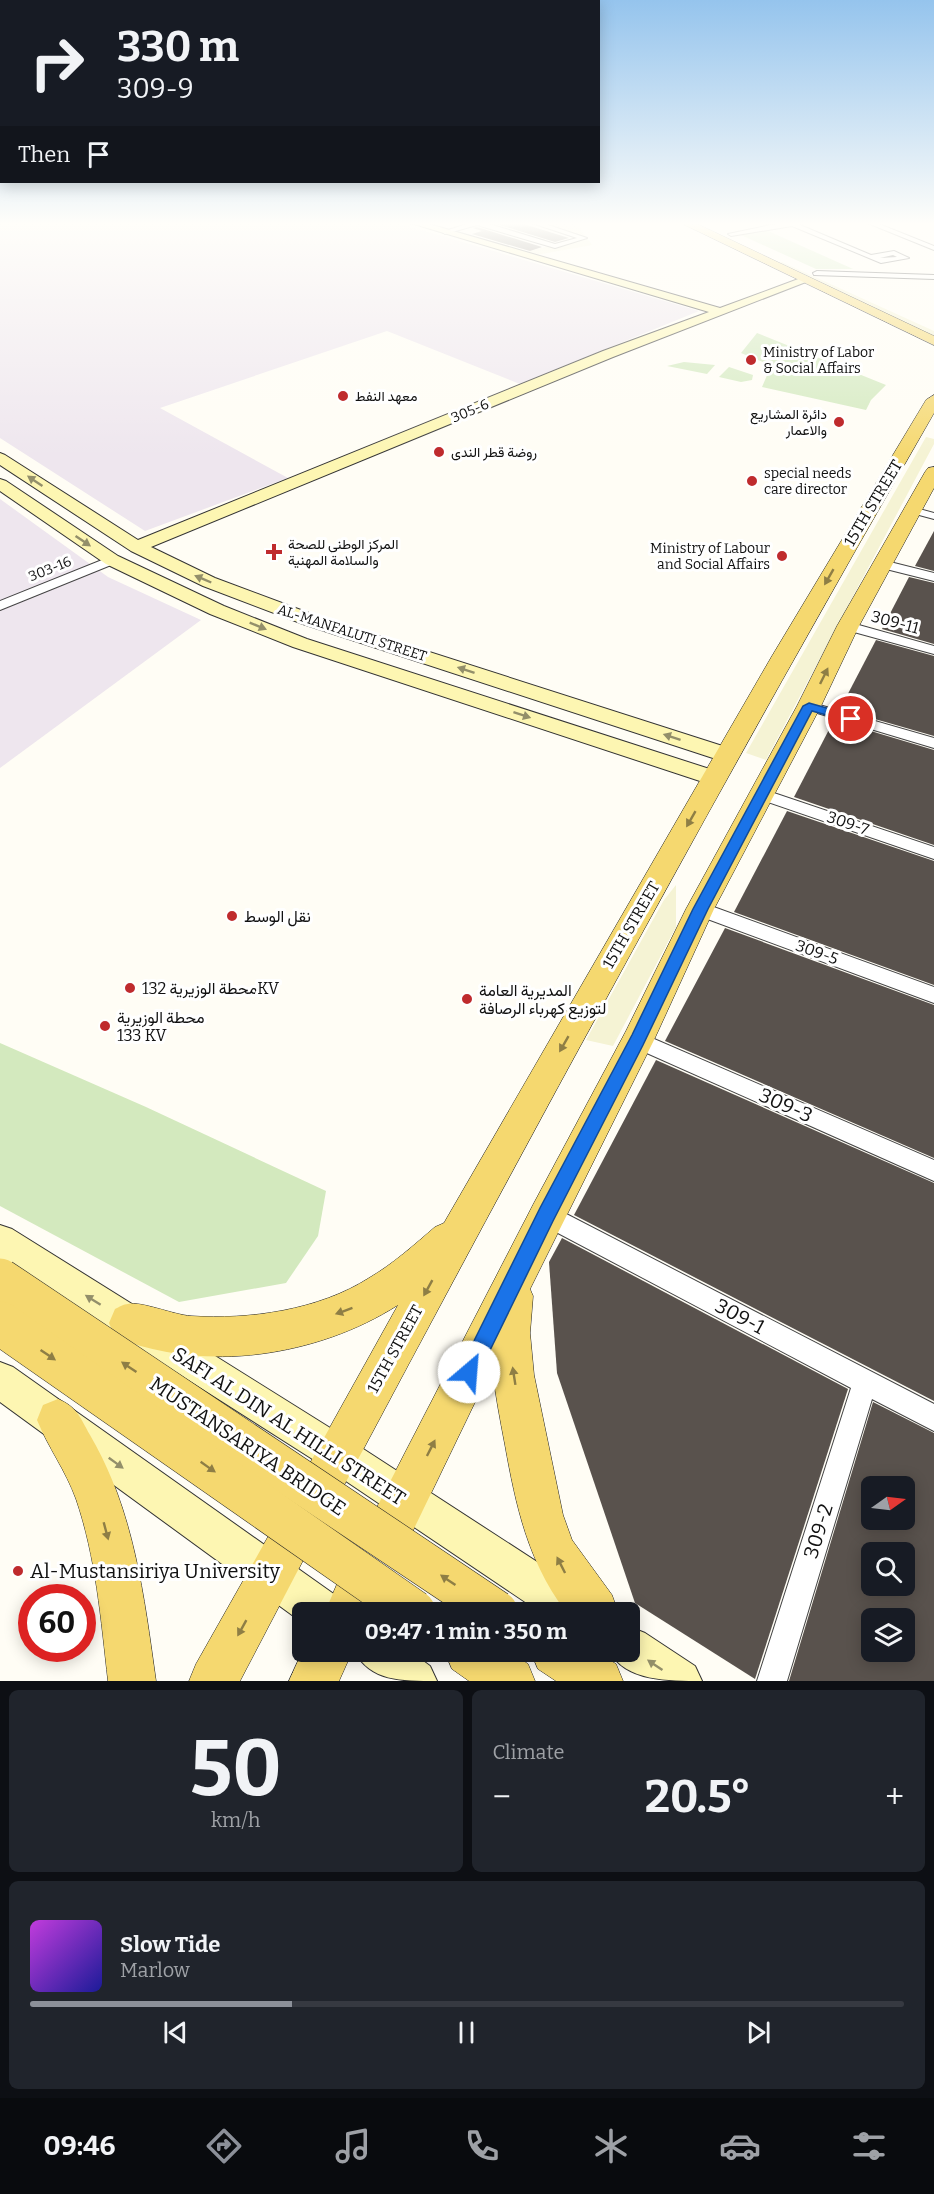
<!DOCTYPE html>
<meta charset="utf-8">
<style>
body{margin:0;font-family:Bitter,Vazirmatn,serif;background:#20242c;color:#f1f3f6;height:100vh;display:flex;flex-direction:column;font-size:22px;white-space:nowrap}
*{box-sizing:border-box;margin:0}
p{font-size:20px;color:#9ea1a6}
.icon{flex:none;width:33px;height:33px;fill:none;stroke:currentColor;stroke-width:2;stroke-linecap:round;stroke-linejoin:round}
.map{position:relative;height:1681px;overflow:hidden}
.drawer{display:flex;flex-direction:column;gap:9px;padding:9px;background:#0d0f14;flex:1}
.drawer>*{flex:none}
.banner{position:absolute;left:0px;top:0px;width:600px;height:183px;box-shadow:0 3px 15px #0003;background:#171b24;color:#f1f3f6;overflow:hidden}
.needle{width:39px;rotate:76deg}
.controls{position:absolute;left:861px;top:1476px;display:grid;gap:12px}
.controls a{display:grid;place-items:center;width:54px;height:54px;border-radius:9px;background:#171b24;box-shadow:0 3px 15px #0003;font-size:30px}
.speed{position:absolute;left:18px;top:1584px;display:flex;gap:12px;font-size:30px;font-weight:700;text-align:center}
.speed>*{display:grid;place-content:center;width:78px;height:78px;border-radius:50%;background:#171b24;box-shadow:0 3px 15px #0003;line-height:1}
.speed .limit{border:9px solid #d22;background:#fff;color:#111}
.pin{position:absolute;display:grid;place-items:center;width:51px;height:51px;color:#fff;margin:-26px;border:3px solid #fff;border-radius:50%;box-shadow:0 2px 6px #0007}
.me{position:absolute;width:66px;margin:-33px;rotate:27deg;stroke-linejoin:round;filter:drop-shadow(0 0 4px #0008)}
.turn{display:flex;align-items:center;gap:21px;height:126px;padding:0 18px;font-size:27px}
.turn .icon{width:78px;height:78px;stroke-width:2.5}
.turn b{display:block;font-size:42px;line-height:51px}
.then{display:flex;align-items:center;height:57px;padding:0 18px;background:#0003;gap:12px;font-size:22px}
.big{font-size:45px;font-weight:700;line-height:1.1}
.drawer .tile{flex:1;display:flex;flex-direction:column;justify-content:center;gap:9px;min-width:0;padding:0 21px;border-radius:9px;background:#20242c}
.drawer .dial{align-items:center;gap:0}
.dial b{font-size:78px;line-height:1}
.song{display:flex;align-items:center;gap:18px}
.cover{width:72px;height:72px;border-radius:9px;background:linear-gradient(135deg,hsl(290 70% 55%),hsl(240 70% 35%))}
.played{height:6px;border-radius:3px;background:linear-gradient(90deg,#8c9099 30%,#363941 30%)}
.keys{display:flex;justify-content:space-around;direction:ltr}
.heat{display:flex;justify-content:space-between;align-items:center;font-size:33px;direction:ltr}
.drawer .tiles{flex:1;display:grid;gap:9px;grid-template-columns:1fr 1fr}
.tile:last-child{grid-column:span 2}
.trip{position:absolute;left:292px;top:1602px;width:348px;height:60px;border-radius:9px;background:#171b24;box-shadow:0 3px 15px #0003;font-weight:700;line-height:60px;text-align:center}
.tab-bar{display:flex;height:96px;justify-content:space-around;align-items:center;background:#090b0e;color:#9ea1a6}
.tab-bar .icon{width:42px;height:42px}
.tab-bar .selected{color:#8c9099}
.tab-bar b{font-size:27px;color:#f1f3f6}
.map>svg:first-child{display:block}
</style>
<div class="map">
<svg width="934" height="1681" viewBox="0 0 934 1681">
<rect width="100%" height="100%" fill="#fffdf5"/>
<!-- industrial -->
<g fill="#eee6ee">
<polygon points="0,222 394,222 699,311 520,384 387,331 160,408 288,478 145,531 0,438"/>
<polygon points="0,499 108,577 201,620 0,768"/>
</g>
<!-- farmland -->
<g fill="#f5f3d4">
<polygon points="550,222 575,222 592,245 536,255 526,252 584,237 541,224"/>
<polygon points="782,262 934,331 934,337 779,263"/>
<polygon points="926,437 934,439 934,444 766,760 746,753"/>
<polygon points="676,885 676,927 613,1046 586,1040 664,900"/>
</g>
<!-- green -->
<g fill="#d3e9be">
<polygon points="766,230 853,269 816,269 741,235"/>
<polygon points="757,333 886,385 871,400 866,410 762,387 768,373 780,369 741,353"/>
<polygon points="684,362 715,365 707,374 667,366"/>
<polygon points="729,367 753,375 752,380 741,382 719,377"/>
<polygon points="0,1043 146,1107 326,1191 318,1236 286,1283 179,1302 0,1206"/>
</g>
<!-- building -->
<g fill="#59524d" fill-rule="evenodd">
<polygon points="490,222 517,222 569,238 555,242"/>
<polygon points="477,227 542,247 530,251 472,234 482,231 473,228"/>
<polygon points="934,531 934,571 915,566"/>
<polygon points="909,577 934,583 934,644 882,629"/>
<polygon points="876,640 934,656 934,736 840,709"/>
<polygon points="834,720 934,750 934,845 794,797"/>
<polygon points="787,811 934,861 934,985 734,912"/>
<polygon points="725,928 934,1005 934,1158 665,1041"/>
<polygon points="656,1060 934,1183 934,1401 574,1215"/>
<polygon points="562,1238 848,1389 755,1679 635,1603 557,1373 549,1262"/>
<path d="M 873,1402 L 934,1433 L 934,1681 L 789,1681 ZM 872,1486 L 904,1486 L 904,1520 L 872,1520 ZM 872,1552 L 904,1552 L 904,1586 L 872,1586 ZM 872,1618 L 904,1618 L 904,1652 L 872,1652 Z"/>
</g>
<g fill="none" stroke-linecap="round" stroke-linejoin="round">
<defs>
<g id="street">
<polygon points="473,222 483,222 555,244 577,238 529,222 539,222 587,238 555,248 477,225 445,234 442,232"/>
<path d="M 785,222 L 802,222 L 800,225 L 871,255 L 894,251 L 909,258 L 881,263 L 792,226 L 731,236 L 728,234 ZM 893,255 L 897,257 L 880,258 Z"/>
<polygon points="865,222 874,222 934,246 934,250"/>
<polygon points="817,271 934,275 934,279 814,275 813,273"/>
<polygon points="912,507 934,513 934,519 908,512 908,508"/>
<polygon points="112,556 118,560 116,563 0,610 0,601"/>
<polygon points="882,560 934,573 934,581 878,567 876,564"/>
<polygon points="848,622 934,646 934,654 843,629 841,626"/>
<polygon points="809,702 934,738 934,748 804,709 802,706 804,703"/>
<polygon points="762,789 934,847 934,859 756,798 754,794 756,790"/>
<polygon points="700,902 934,987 934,1003 694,914 691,909 694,904"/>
<polygon points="638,1032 934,1160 934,1181 631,1046 628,1040 631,1034"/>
<polygon points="547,1204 934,1404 934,1431 872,1399 787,1681 757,1681 851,1388 539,1223 536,1215 539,1207"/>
</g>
<g id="secondary">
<polygon points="407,222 422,222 720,308 801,278 805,277 811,280 613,357 151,547 215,578 317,616 735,750 738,755 735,760 727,762 719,760 303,624 203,586 131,551 0,465 0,453 5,455 138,540 603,351 709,312"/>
<polygon points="0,479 6,481 118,556 224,606 307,639 722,773 725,778 722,783 714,785 706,783 293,647 210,614 106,564 0,491"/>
<polygon points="0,1225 12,1229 351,1441 591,1597 597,1612 540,1612 325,1467 0,1260"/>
<polygon points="0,1362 13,1367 338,1597 344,1612 303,1612 303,1623 0,1402"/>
<path d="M 630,1627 L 645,1633 L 695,1666 L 702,1681 C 668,1681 626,1681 610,1652 L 630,1652 Z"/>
<path d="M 355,1652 L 411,1652 L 430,1666 L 437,1681 C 400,1681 371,1681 355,1652 Z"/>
</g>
<g id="primary">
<polygon points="679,222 693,222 934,336 934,345"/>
<path d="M 934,395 L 934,413 C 729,769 533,1130 340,1493 L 325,1500 L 310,1493 L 303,1478 L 310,1463 L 398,1305 C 318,1356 204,1374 115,1337 L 109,1323 L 115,1309 C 119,1307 124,1304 128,1304 C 141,1301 174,1315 191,1316 C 249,1320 319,1310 369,1278 C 393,1264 414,1245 435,1227 L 444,1223 L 772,656 L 926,400 Z"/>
<path d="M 934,467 L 934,488 L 859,626 L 821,706 L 714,909 L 654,1040 L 530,1289 L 533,1296 L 530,1333 L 534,1375 L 563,1515 L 572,1540 L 612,1595 L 618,1612 L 566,1612 C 528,1562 516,1506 505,1445 C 500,1419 495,1393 492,1367 L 409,1539 L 393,1545 L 377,1539 L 371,1523 L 377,1507 L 534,1203 L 626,1031 L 686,909 L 797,706 L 837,626 L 925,472 L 928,468 Z"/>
<path d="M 58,1399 C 77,1407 80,1417 90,1435 C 134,1510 144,1596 156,1681 L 108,1681 C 101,1620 96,1557 76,1499 C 66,1471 48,1447 37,1420 L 43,1405 Z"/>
<polygon points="285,1528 301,1535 308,1551 240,1681 189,1681 196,1664 269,1535"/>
<polygon points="354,1578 371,1584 377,1601 373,1612 325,1612 337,1584"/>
<polygon points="303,1650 303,1652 352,1652 339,1681 289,1681"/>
<polygon points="445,1652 510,1652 528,1664 535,1681 469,1681 452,1669"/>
<polygon points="531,1652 597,1652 616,1664 623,1681 556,1681 538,1669"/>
</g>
</defs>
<!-- street casing -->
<use href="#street" stroke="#444" stroke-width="2"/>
<!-- secondary casing -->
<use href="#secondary" stroke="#333" stroke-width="2"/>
<!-- primary casing -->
<use href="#primary" stroke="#222" stroke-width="1"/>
<!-- street -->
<use href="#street" fill="#fff" fill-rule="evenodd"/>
<!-- secondary -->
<use href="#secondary" fill="#fdf6b2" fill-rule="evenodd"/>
<!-- primary -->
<use href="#primary" fill="#f5d86f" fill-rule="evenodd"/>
<defs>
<g id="primary-bridge">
<polyline points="0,1280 496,1612"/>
<polyline points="0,1323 414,1612"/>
</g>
</defs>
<!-- primary-bridge casing -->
<use href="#primary-bridge" stroke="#222" stroke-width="44" stroke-linecap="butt"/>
<!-- primary-bridge -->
<use href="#primary-bridge" stroke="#f5d86f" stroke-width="43"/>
</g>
<!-- one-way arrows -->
<defs><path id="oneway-solid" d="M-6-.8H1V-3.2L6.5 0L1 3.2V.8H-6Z" transform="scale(1.5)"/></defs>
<g fill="#938f6a">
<use href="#oneway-solid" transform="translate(35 481) rotate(-146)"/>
<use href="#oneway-solid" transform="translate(83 541) rotate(34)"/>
<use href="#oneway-solid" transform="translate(203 579) rotate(-157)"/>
<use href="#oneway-solid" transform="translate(258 626) rotate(22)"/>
<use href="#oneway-solid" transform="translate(466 670) rotate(-162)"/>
<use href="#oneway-solid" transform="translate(522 715) rotate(18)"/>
<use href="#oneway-solid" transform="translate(672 737) rotate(-162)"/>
<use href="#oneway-solid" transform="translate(93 1300) rotate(-148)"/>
<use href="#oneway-solid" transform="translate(116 1463) rotate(36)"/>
<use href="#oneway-solid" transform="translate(655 1665) rotate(-146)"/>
</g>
<g fill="#8e7e45">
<use href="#oneway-solid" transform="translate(829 577) rotate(120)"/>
<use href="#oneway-solid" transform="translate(824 676) rotate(-64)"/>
<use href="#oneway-solid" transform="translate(691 819) rotate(120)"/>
<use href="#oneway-solid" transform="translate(564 1044) rotate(120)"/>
<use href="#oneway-solid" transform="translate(428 1288) rotate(119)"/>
<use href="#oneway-solid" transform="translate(344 1311) rotate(160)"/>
<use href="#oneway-solid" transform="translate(48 1355) rotate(34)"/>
<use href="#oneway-solid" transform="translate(129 1367) rotate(-146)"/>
<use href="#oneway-solid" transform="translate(514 1376) rotate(-99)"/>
<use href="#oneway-solid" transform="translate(431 1448) rotate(-63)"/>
<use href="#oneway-solid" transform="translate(208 1467) rotate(35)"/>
<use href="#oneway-solid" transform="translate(106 1531) rotate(75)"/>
<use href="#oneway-solid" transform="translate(561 1565) rotate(-117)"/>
<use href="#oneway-solid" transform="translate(448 1580) rotate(-146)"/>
<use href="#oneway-solid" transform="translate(242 1628) rotate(119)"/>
</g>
<!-- sky -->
<linearGradient id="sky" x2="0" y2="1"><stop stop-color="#95c4ed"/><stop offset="0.49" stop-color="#fffefa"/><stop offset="1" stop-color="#fffefa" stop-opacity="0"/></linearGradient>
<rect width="934" height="457" fill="url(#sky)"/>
<!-- route -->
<polygon fill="#1a73e8" stroke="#114b97" stroke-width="1.5" points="809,703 855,716 857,719 851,722 812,711 708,909 643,1045 553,1221 476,1379 469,1382 462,1379 459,1372 462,1365 540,1208 632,1035 693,909 803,706"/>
<!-- markers -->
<g fill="#bf2b2d" stroke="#fff" stroke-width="2">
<circle cx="751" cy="360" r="6"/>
<circle cx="343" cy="396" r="6"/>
<circle cx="839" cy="422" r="6"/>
<circle cx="439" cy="452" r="6"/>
<circle cx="752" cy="481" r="6"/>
<path d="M271 543h6v6h6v6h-6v6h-6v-6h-6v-6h6z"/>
<circle cx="782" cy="556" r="6"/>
<circle cx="232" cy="916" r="6"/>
<circle cx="130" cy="988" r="6"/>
<circle cx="467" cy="999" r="6"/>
<circle cx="105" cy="1026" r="6"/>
<circle cx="18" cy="1571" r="6"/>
</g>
<g text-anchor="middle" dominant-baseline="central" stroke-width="6" stroke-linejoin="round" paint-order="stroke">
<!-- far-poi labels -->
<g font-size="14" fill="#111" stroke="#fff" text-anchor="start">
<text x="763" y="352">Ministry of Labor<tspan x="763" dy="16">&amp; Social Affairs</tspan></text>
<text x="355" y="396">معهد النفط</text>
<text x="827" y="414" text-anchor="end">دائرة المشاريع<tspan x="827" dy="16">والاعمار</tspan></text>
<text x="451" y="452">روضة قطر الندى</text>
<text x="764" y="473">special needs<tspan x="764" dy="16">care director</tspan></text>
<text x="288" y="544">المركز الوطني للصحة<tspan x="288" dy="16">والسلامة المهنية</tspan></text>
<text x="770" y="548" text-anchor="end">Ministry of Labour<tspan x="770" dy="16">and Social Affairs</tspan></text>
</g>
<!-- far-street labels -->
<g font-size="14" fill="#111" stroke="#fff">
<text transform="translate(470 411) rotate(-23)">305-6</text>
<text transform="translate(50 569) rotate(-22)">303-16</text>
<text transform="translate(352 633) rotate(18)">AL-MANFALUTI STREET</text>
</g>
<!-- street labels -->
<g font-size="16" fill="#111" stroke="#fff">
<text transform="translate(873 503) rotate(-59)">15TH STREET</text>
<text transform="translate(895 622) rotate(15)">309-11</text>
<text transform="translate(848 823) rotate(19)">309-7</text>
<text transform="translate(631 925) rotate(-60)">15TH STREET</text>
<text transform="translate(817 952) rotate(20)">309-5</text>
<text transform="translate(395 1349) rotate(-61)">15TH STREET</text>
</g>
<!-- poi labels -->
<g font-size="16" fill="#111" stroke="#fff" text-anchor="start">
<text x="244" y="916">نقل الوسط</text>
<text x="142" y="988">محطة الوزيرية 132KV</text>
<text x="479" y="990">المديرية العامة<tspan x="479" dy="18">لتوزيع كهرباء الرصافة</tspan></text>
<text x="117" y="1017">محطة الوزيرية<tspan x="117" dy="18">133 KV</tspan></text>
</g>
<!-- near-street labels -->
<g font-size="20" fill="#111" stroke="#fff">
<text transform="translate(786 1105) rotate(24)">309-3</text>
<text transform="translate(740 1316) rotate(28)">309-1</text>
<text transform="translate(289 1426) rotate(33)">SAFI AL DIN AL HILLI STREET</text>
<text transform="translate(248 1446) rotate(34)">MUSTANSARIYA BRIDGE</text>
<text transform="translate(818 1531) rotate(-73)">309-2</text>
</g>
<!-- near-poi labels -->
<g font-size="20" fill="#111" stroke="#fff" text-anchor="start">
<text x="30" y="1571">Al-Mustansiriya University</text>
</g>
</g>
</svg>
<div class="controls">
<a><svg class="needle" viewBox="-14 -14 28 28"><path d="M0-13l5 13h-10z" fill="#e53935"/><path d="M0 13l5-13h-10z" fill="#9ea1a6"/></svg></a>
<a><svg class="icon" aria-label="search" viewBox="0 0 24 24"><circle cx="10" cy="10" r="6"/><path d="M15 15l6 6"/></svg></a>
<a><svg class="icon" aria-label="layers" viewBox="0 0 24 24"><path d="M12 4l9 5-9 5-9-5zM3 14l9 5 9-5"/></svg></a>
</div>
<div class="speed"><div class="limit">60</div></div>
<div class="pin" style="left:851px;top:719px;background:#d93025"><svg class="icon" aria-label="arrive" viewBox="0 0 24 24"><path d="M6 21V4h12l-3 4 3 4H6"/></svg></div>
<svg class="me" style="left:469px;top:1372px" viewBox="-20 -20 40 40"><circle r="19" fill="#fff"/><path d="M0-13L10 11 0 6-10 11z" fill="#1a73e8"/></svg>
<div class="trip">09:47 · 1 min · 350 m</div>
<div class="banner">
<div class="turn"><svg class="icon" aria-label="right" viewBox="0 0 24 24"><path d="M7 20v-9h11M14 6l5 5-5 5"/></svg><div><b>330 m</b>309-9</div></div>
<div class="then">Then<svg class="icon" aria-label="arrive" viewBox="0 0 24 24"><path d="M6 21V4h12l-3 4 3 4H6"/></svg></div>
</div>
</div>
<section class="drawer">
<div class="tiles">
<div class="tile dial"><b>50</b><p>km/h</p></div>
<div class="tile"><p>Climate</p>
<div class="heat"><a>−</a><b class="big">20.5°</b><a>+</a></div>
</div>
<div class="tile">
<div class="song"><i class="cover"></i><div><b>Slow Tide</b><p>Marlow</p></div></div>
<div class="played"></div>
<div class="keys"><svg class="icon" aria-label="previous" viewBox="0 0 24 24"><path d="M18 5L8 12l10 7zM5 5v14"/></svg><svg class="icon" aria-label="pause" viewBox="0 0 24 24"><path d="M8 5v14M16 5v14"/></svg><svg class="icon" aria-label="next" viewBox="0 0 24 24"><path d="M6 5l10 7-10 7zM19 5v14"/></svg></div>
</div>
</div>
</section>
<nav class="tab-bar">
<b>09:46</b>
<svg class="icon selected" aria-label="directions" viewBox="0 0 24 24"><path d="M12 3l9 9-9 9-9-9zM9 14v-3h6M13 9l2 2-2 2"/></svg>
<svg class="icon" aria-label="music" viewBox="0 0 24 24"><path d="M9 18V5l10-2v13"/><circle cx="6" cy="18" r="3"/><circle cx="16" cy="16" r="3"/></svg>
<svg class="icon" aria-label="phone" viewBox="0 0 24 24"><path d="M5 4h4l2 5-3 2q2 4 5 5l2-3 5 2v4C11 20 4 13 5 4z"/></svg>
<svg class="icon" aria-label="climate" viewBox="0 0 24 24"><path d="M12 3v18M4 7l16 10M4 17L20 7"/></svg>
<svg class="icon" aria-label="car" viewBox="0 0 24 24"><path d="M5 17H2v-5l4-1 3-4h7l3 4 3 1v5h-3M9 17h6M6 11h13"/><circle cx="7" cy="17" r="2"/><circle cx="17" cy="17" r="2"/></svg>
<svg class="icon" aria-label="filters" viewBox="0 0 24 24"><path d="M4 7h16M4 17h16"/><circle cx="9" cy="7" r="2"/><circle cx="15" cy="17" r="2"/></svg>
</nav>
